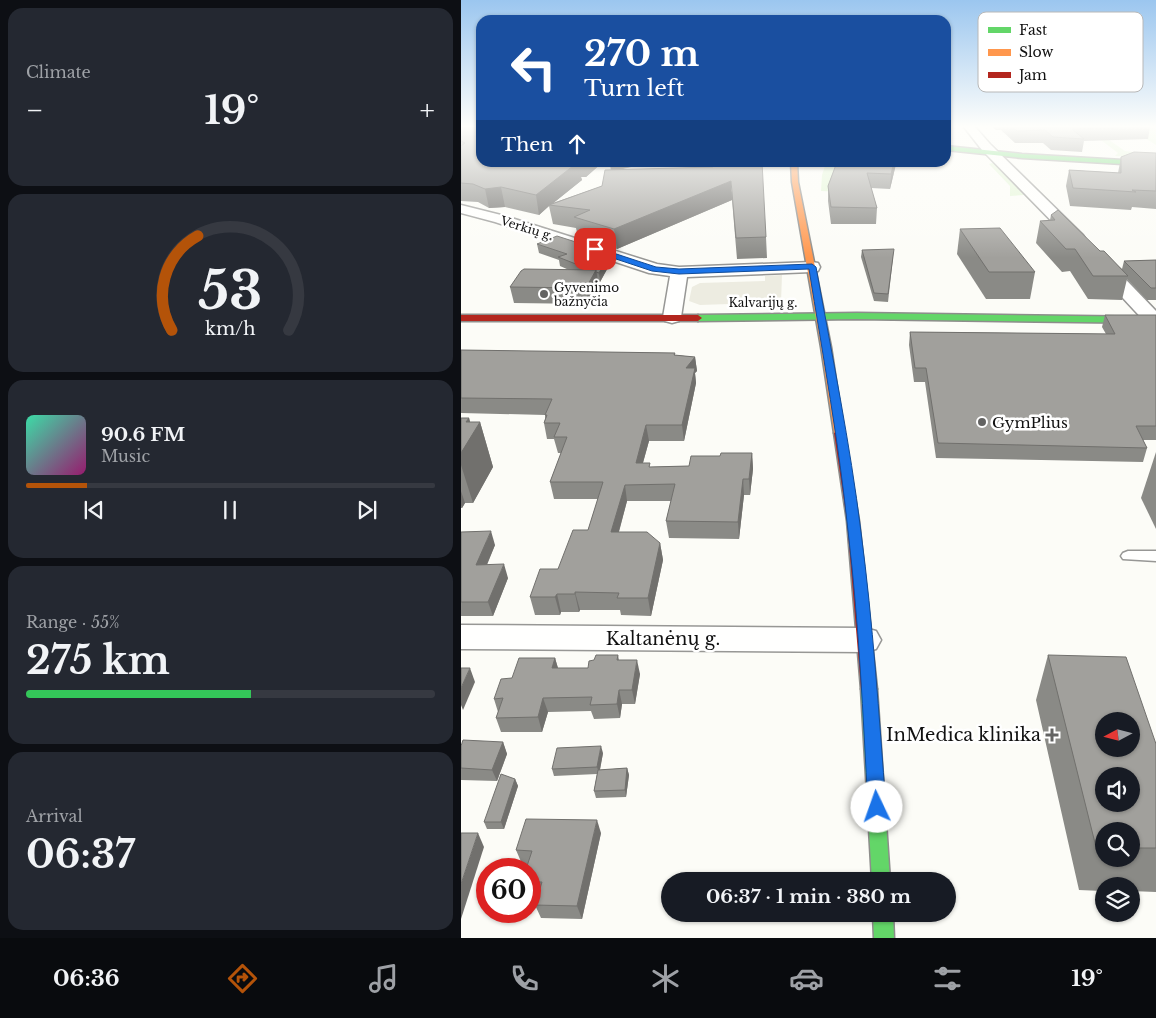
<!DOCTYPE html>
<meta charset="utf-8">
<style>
body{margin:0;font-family:"Libre Baskerville",serif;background:#242831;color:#f1f3f6;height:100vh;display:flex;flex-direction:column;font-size:19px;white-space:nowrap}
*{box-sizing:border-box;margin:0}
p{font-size:16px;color:#9ea1a6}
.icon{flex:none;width:28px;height:28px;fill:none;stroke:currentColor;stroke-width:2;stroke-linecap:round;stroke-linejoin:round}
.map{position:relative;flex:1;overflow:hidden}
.details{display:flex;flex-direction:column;gap:8px;padding:8px;background:#0d0f14;width:461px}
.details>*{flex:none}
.guide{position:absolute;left:15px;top:15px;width:475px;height:152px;border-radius:15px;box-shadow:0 1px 4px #0004;background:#1a4fa0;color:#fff;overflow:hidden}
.needle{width:32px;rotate:263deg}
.fabs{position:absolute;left:634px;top:712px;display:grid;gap:10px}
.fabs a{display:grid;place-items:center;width:45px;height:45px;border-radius:50%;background:#171b24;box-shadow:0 1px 4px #0004;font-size:25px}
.speed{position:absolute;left:15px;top:858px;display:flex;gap:10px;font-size:25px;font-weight:700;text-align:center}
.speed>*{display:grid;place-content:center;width:65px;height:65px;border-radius:50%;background:#171b24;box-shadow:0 1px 4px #0004;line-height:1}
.speed .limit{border:8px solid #d22;background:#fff;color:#111}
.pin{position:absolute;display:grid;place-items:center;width:42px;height:42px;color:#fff;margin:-21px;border-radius:10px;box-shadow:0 2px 8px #0006}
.me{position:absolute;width:55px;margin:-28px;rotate:357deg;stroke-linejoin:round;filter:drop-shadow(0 0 4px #0008)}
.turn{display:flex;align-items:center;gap:18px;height:105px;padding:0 25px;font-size:22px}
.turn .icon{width:65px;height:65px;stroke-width:2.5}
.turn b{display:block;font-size:35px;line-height:42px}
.then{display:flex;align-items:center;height:48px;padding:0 25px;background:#0003;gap:10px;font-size:19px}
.big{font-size:38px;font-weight:800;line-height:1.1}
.details .widget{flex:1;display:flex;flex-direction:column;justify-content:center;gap:8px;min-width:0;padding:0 18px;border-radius:15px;background:#242831}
.details .dial{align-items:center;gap:0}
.dial svg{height:130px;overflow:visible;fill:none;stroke:#363941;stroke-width:7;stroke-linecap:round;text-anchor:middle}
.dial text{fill:#f1f3f6;stroke:none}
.song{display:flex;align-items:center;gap:15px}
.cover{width:60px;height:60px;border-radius:8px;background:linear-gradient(135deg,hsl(160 70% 55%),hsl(320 70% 35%))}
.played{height:5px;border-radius:2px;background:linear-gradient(90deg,#b45309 15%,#363941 15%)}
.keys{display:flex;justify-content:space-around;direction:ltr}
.heat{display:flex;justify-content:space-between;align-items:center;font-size:28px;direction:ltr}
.charge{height:8px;border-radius:4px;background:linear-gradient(90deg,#34c759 55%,#363941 0)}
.trip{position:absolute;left:200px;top:872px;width:295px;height:50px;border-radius:25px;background:#171b24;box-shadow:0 1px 4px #0004;font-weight:800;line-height:50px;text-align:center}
.tab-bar{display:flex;height:80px;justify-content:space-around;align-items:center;background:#090b0e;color:#9ea1a6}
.tab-bar .icon{width:35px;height:35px}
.tab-bar .selected{color:#b45309}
.tab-bar b{font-size:22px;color:#f1f3f6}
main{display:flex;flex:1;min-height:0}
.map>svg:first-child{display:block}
</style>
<main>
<section class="details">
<div class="widget"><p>Climate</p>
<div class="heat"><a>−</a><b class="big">19°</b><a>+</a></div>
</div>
<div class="widget dial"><svg viewBox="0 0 100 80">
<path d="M14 69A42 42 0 1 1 86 69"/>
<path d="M14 69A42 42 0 0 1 30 11" stroke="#b45309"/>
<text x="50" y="56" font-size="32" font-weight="700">53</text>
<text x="50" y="72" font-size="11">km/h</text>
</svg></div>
<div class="widget">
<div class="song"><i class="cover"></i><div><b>90.6 FM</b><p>Music</p></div></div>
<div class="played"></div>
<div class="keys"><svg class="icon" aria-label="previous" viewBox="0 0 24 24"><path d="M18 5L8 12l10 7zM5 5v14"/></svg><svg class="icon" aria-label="pause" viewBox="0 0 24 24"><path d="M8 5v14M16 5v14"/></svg><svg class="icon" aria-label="next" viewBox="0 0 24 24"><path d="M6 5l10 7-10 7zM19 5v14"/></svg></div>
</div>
<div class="widget"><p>Range · 55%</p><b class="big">275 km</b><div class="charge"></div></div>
<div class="widget"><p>Arrival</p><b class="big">06:37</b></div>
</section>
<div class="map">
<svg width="695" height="938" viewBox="0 0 695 938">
<rect width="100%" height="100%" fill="#fcfcf7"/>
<!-- green -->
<g fill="#e2f5d4">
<polygon points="615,127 695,127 695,145 670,129 635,131 664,151 672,152 678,157 654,156 657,153 632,134"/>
<polygon points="382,162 411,193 360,191 361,175 365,163"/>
<polygon points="534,162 563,195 549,196 549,186 528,164"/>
</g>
<!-- plaza -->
<polygon fill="#edece1" points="321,275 320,302 239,305 228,301 231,287 239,283 304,281 304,276"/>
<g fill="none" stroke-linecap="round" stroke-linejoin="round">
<defs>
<polygon id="lane" points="667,551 695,551 695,561 662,559 660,556 662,553"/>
<g id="street">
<polygon points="503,127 514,127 529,144 622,235 624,238 622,241 610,241 521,150"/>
<polygon points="0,205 44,216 196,264 218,267 351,262 357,263 359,267 357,271 351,272 226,277 220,317 218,321 211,323 204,321 202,317 209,276 188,273 34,222 0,213"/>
<polygon points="641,260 647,261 695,311 695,325 686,324 635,269 633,265 635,261"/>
<polygon points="0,625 404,628 415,631 420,640 415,649 404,652 0,649"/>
</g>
<g id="fast">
<polygon points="485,146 561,154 695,162 695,166 561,158 485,150"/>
<polygon points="396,313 695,317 695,323 396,319 237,321 233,318 237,315"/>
<polygon points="408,683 413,685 416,689 429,881 411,881 400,689 403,685"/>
<polygon points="412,914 432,914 433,938 413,938"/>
</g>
<polygon id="slow" points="330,162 336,162 337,182 370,347 383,433 378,436 373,433 360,347 331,182"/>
<g id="jam">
<polygon points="0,315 237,315 241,318 237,321 0,321"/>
<polygon points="378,430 383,433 398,521 416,689 413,693 408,695 403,693 400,689 386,521 373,433"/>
</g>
</defs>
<!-- lane casing -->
<use href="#lane" stroke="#979795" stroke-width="3"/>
<!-- street casing -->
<use href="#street" stroke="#979795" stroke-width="3"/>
<!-- fast casing -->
<use href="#fast" stroke="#8d8d8b" stroke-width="3"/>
<!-- slow casing -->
<use href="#slow" stroke="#8d8d8b" stroke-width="3"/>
<!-- jam casing -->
<use href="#jam" stroke="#8d8d8b" stroke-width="3"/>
<!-- lane -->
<use href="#lane" fill="#fffffe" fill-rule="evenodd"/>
<!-- street -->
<use href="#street" fill="#fffffe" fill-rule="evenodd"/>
<!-- fast -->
<use href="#fast" fill="#63d668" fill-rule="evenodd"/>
<!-- slow -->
<use href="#slow" fill="#ff974d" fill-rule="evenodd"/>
<!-- jam -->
<use href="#jam" fill="#b3261e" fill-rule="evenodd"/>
</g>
<!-- wall -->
<g fill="#8a8a86" fill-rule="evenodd">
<polygon points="0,127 20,162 142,162 125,177 120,177 121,180 92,203 141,186 150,170 149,162 191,162 158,170 252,167 305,237 306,258 276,259 271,200 156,249 117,237 115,228 92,224 88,206 78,215 44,207 28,208 17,202 0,201"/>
<polygon points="531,127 689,127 687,139 623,141 621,152 590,150 582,143 554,143 540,130 535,130"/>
<polygon points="695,153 695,209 671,207 670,210 609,206 605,186 608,170 657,173 660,157"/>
<polygon points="376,162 438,162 437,164 435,164 429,189 410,188 416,208 415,224 370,224 367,201 367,186"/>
<polygon points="590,215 639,251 661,269 663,261 695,260 695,300 686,300 666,279 661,300 627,299 609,271 601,272 575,243 579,221 589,220"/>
<polygon points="499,229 574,272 569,299 525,299 496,254"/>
<polygon points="76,244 150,262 139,282 137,281 138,286 128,304 53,303 49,287 108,270 99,266 98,260 78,253"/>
<polygon points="401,250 432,257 427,302 413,301 400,257"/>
<polygon points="644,315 695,315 695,440 682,440 686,448 682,462 475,458 464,382 453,382 448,345 449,332 645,334 641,327"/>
<polygon points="0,350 214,353 214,355 234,357 236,371 234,373 235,383 223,441 188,441 182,463 189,467 228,466 259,456 291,453 292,469 289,495 283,495 278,539 208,538 205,521 210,501 166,501 158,532 199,543 202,560 190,616 160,615 159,610 119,610 118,612 100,612 99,615 74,615 69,597 97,569 127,530 137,499 93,499 89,482 100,453 97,453 93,439 86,439 83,423 84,419 84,415 0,413"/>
<polygon points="0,418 8,418 9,422 19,422 32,467 12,503 4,503 1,508 0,508"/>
<polygon points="695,452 695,529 680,498"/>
<polygon points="0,532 34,545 26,565 47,578 32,616 0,616"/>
<polygon points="157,655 158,660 179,674 174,704 161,704 159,718 133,719 130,711 87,712 81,732 40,732 35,718 37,712 33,699 51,678 94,658 97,668 127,668 133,660"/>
<path d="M 587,655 L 695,744 L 695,892 L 670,891 L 670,886 L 642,886 L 642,891 L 618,890 L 575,700 ZM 642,831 L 670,831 L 670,859 L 642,859 Z"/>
<polygon points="42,742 46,754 36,781 0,780 0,746"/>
<polygon points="142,753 139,770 166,768 168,775 165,797 135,798 133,791 136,774 93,776 91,769"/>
<polygon points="54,779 57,786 43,829 26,829 23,822"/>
<polygon points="140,833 121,919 80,918 74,905 77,895 69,895 69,869 67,864 61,864 55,850"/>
</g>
<!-- shaded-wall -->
<g fill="#71706d">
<polygon points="117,162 142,162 125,177 120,177 121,180 90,205 88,205 88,206 78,215 75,195"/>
<polygon points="149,162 191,162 150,171"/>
<polygon points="433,162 435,162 435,164 429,189 430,174"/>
<polygon points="270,181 271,200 156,249 153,229"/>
<polygon points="40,187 44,207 28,208 24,189"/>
<polygon points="149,253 150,262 139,282 138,273"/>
<polygon points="135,270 138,286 128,304 125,288"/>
<polygon points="234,357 236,371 234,373 235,383 223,441 221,425 225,368"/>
<polygon points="8,418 12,433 19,422 32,467 12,503 0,465 0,453 5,422"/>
<polygon points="185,425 188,441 177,480 175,463"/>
<polygon points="291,453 292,469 289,495 288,479"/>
<polygon points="282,479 283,495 278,539 277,522"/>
<polygon points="164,485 166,501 153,549 150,532"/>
<polygon points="0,491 4,503 1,508 0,505"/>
<polygon points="30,531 34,545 20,578 15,565"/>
<polygon points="199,543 202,560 190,616 187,598"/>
<polygon points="43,564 47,578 32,616 27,602"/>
<polygon points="114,592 119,610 118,612 114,594"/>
<polygon points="96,594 100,612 99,615 94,597"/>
<polygon points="94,658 98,672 91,668"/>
<polygon points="176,660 179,674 174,704 171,690"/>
<polygon points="9,668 14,682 2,710 0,705 0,688"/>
<polygon points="158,690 161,704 159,718 156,704"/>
<polygon points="82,698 87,712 81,732 77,717"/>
<polygon points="42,742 46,754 36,781 31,770"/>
<polygon points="140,746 142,753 138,774 136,767"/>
<polygon points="166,768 168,775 165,797 164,790"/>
<polygon points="54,779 57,786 43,829 40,822"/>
<polygon points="136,820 140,833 121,919 116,906"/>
<polygon points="17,833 23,847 0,919 0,884"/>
</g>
<!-- building -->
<g fill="#a1a09c" stroke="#71706d" fill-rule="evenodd">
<polygon points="0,127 20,127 20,162 117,162 75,195 40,187 24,189 12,184 0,183 0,146 4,143 0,141"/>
<polygon points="551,127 689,127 611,129 623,139 592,137 584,130 556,131"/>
<polygon points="673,152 695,153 695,191 671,190 675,192 612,188 608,170 660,173 660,157"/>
<polygon points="252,162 301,162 305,237 275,238 270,181 153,229 113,217 129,210 88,205 141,186 144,170 252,167"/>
<polygon points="376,162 433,162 430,174 406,173 416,208 370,207 367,186"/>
<polygon points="597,210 639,251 643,251 667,276 632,276 614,249 605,249 579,221 594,220 590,215"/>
<polygon points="539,228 574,272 528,272 499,229"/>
<polygon points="96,236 149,253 138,273 135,272 135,270 130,270 97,257 106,254 76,244"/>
<polygon points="433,249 427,294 413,293 401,250"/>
<polygon points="695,260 695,288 690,288 663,261"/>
<polygon points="63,269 135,270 125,288 49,287 60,271"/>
<polygon points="644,315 695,315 695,426 675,426 686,448 477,443 465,368 454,368 449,332 654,334"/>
<polygon points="0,350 214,353 213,355 234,357 225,368 234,368 221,425 185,425 175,463 189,463 188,467 228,466 230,456 259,456 260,453 291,453 288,479 282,479 277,522 205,521 214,484 164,485 150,532 186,532 199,543 187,598 156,598 158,593 114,592 114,594 96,594 94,597 69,597 79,569 97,569 112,530 127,530 142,482 89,482 106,437 93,437 99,423 83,423 86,415 84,415 91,399 0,398"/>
<polygon points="0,418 8,418 5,422 19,422 0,453"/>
<polygon points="30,531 15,565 43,564 27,602 0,602 0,532"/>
<polygon points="135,655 157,655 156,660 176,660 171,690 158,690 156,704 129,705 131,697 82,698 77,717 35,718 42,698 33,699 40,679 51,678 58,658 94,658 91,668 127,668 128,661 133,660"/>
<path d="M 587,655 L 665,657 L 695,744 L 695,848 L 670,848 L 670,831 L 642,831 L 642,847 L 635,847 ZM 642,721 L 670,721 L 670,749 L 642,749 ZM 642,776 L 670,776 L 670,804 L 642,804 Z"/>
<polygon points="0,668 9,668 0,688"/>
<polygon points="2,740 42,742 31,770 0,768 0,746"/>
<polygon points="140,746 136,767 91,769 96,748"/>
<polygon points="166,768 164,790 133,791 137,770"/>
<polygon points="40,774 54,779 40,822 23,822"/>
<polygon points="65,819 136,820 116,906 74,905 81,882 69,882 69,869 65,869 71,851 55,850"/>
<polygon points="0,833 17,833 0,884"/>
</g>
<!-- sky -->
<linearGradient id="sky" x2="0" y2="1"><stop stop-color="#9bc6ef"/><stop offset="0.49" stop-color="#fefefb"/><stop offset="1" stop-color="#fefefb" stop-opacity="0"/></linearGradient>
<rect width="695" height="258" fill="url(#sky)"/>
<!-- route -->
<path fill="#1a73e8" stroke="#114b97" d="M 134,247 L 195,267 L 218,269 L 351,264 L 355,267 C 371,355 389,443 400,532 C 412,623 418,715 425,807 L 422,813 L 416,815 L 410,813 L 407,807 C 402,715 398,623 387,531 C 378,443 362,356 348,269 L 218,274 L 191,271 L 131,251 L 130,249 Z"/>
<!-- markers -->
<g fill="#636362" stroke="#fff" stroke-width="2">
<circle cx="83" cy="294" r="5"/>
<circle cx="521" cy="422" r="5"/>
<path d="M588.5 727.5h5v5h5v5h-5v5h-5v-5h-5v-5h5z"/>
</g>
<g text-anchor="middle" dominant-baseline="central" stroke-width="5" stroke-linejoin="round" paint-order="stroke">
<!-- far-street labels -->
<g font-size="12" fill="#111" stroke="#fff">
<text transform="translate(66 228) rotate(17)">Verkių g.</text>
<text x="302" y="302">Kalvarijų g.</text>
</g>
<!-- far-poi labels -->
<g font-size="12" fill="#111" stroke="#fff" text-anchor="start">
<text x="93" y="287">Gyvenimo<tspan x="93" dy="14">bažnyčia</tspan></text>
</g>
<!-- poi labels -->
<g font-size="15" fill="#111" stroke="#fff" text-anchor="start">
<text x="531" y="422">GymPlius</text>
</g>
<!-- near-street labels -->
<g font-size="18" fill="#111" stroke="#fff">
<text x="202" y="639">Kaltanėnų g.</text>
</g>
<!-- near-poi labels -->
<g font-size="18" fill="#111" stroke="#fff" text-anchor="end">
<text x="580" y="735">InMedica klinika</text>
</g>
</g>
<!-- legend -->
<rect x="517" y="12" width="165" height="80" rx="8" fill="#fff" stroke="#b8b8b8" stroke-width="1"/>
<rect x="527" y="27" width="23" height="6" fill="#63d668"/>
<rect x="527" y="49" width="23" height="7" fill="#ff974d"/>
<rect x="527" y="72" width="23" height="6" fill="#b3261e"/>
<g font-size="14" fill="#111">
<text x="558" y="35">Fast</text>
<text x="558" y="57">Slow</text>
<text x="558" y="80">Jam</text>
</g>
</svg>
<div class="fabs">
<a><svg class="needle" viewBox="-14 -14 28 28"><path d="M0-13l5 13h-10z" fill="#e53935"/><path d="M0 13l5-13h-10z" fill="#9ea1a6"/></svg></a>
<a><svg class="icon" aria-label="sound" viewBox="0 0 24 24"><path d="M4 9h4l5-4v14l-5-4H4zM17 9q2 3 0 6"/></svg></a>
<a><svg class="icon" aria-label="search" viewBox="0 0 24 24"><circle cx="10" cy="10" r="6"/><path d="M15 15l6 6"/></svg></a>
<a><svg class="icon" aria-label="layers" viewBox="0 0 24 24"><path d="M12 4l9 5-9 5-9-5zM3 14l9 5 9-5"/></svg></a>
</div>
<div class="speed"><div class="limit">60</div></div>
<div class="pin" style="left:134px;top:249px;background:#d93025"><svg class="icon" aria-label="arrive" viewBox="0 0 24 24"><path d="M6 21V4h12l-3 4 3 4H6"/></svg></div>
<svg class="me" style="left:416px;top:807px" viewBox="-20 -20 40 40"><circle r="19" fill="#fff"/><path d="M0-13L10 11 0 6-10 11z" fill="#1a73e8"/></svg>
<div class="trip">06:37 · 1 min · 380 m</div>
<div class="guide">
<div class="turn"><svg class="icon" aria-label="left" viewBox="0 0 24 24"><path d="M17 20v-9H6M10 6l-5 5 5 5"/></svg><div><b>270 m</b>Turn left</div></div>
<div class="then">Then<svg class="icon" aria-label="ahead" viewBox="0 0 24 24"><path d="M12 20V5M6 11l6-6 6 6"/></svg></div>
</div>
</div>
</main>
<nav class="tab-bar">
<b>06:36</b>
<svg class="icon selected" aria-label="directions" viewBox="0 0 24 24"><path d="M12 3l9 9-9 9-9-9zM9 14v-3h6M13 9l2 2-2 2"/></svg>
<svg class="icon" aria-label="music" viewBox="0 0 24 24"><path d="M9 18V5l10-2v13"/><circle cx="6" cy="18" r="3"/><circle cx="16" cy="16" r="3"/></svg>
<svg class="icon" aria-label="phone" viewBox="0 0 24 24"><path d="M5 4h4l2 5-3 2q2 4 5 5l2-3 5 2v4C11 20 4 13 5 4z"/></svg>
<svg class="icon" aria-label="climate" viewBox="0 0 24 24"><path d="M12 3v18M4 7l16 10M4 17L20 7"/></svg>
<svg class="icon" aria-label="car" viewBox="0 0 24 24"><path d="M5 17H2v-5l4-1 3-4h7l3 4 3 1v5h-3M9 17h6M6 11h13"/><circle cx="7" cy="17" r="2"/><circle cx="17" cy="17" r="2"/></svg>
<svg class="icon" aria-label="filters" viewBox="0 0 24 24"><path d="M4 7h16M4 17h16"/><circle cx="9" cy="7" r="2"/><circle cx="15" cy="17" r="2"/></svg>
<b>19°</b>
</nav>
